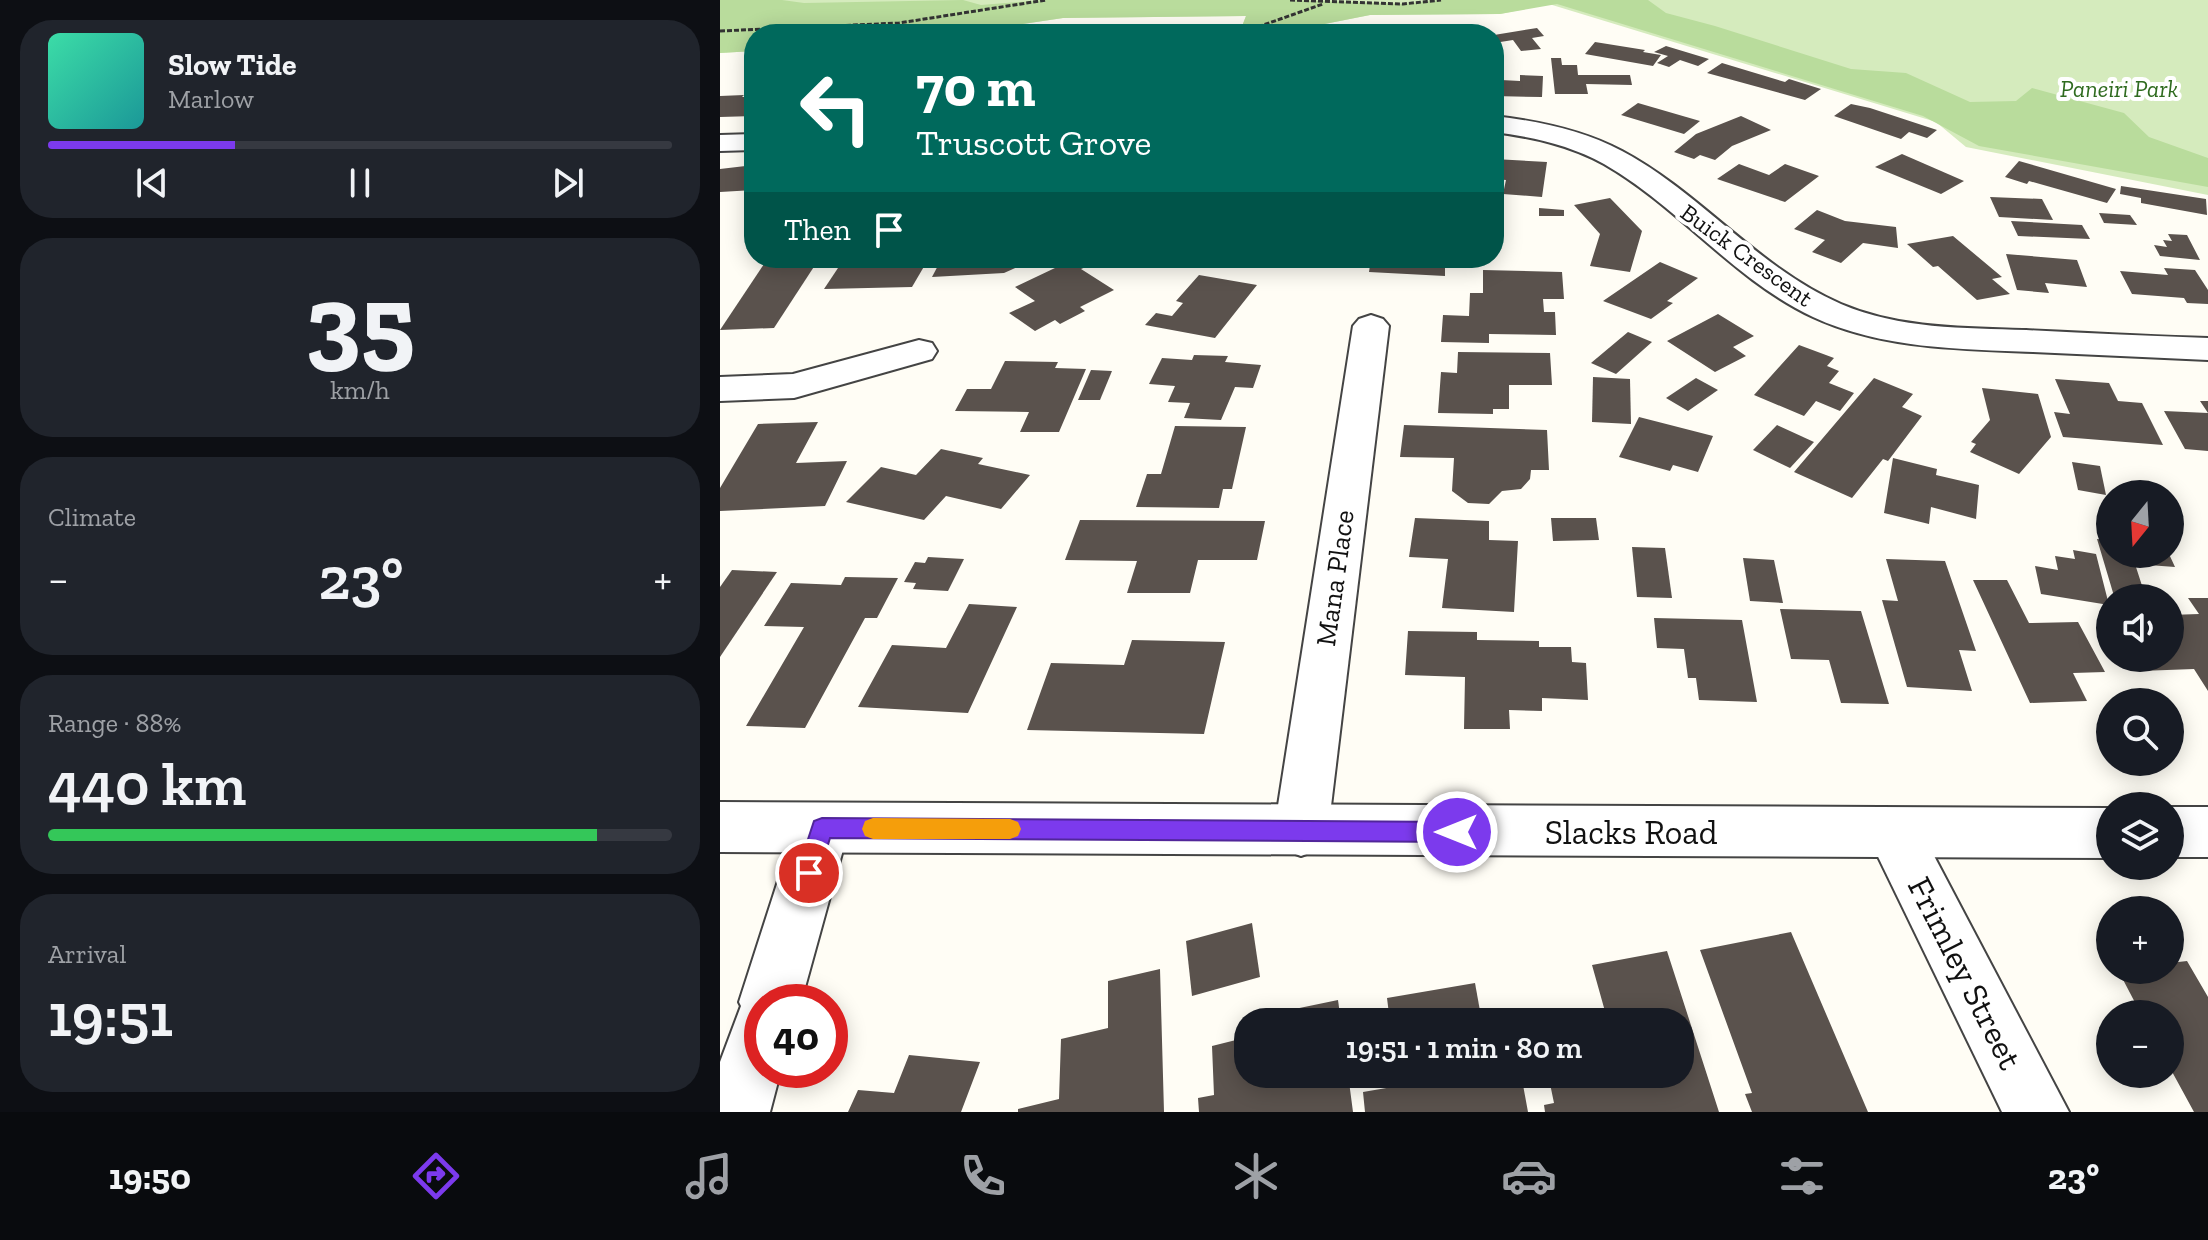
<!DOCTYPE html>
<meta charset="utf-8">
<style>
body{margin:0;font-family:"Zilla Slab",serif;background:#20242c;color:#f1f3f6;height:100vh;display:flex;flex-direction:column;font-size:30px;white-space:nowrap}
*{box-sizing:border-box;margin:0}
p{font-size:26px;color:#9ea1a6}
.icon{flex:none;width:44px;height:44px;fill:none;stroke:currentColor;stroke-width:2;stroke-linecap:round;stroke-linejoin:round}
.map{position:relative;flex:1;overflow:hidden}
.details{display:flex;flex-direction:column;gap:20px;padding:20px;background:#0d0f14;width:720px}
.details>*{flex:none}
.guide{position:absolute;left:24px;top:24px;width:760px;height:244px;border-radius:32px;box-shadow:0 4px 20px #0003;background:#00695c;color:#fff;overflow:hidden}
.needle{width:52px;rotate:198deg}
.buttons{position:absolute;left:1376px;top:480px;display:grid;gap:16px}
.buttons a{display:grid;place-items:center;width:88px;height:88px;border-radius:50%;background:#171b24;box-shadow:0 4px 20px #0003;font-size:40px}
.speed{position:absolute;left:24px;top:984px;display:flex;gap:16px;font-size:40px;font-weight:700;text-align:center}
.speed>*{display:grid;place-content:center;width:104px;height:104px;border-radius:50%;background:#171b24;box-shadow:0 4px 20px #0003;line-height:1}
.speed .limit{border:12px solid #d22;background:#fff;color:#111}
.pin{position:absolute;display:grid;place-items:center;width:68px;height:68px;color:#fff;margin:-34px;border:4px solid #fff;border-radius:50%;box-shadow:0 2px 8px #0007}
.me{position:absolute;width:88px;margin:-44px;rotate:270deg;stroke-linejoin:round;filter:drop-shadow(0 0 6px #0008)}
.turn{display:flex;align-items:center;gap:28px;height:168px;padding:0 40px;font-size:36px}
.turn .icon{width:104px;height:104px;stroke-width:2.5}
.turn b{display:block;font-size:56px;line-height:68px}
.then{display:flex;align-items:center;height:76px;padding:0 40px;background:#0003;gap:16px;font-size:30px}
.big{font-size:60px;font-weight:600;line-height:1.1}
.details .card{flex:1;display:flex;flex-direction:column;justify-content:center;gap:12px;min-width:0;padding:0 28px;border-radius:32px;background:#20242c}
.details .dial{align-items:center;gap:0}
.dial b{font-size:104px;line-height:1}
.song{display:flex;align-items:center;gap:24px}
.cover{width:96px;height:96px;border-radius:12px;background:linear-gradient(135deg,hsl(160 70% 55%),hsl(180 70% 35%))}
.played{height:8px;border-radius:4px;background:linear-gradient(90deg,#7c3aed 30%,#363941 30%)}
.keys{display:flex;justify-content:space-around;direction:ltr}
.heat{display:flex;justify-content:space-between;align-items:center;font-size:44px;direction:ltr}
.charge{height:12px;border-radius:6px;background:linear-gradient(90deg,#34c759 88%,#363941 0)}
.trip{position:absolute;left:514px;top:1008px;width:460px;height:80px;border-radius:32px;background:#171b24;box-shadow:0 4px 20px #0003;font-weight:600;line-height:80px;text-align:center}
.dock{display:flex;height:128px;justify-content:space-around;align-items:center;background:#090b0e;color:#9ea1a6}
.dock .icon{width:56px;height:56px}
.dock .current{color:#7c3aed}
.dock b{font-size:36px;color:#f1f3f6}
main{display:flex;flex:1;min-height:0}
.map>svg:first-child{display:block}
</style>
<main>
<section class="details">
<div class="card">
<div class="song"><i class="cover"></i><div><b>Slow Tide</b><p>Marlow</p></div></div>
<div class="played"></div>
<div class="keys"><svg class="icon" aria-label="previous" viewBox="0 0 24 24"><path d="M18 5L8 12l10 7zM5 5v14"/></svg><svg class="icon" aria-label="pause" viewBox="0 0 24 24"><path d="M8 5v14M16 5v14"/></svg><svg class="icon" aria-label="next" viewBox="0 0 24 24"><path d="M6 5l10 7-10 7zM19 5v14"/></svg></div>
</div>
<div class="card dial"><b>35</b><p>km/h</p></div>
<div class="card"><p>Climate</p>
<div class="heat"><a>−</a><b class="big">23°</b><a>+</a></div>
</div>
<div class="card"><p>Range · 88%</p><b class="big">440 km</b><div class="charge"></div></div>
<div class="card"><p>Arrival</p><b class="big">19:51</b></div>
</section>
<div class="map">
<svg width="1488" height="1112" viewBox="0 0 1488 1112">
<rect width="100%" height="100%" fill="#fffdf5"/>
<!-- green -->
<polygon fill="#d5ebbd" points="0,0 1488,0 1488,195 1246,147 1216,122 829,4 780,14 650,15 554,34 519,34 526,16 343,18 234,34 34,34 34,51 0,53"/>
<!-- forest -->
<polygon fill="#b9dc9c" points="0,0 62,0 84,3 243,0 261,5 322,0 570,0 683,4 721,0 928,0 946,13 995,26 1131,69 1186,73 1250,102 1296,101 1312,88 1404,113 1429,137 1488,158 1488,187 1259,146 1203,116 837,4 780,14 650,15 554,34 519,34 526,16 343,18 234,34 34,34 34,51 0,53"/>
<!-- building -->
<g fill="#5a524d">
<polygon points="817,28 824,36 812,38 821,49 801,51 793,40 774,43 774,35"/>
<polygon points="875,42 925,50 923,52 941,55 933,66 865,54"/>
<polygon points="946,46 989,59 978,66 960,60 949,67 937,63 948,56 934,52"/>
<polygon points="831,58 841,58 842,65 857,65 858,75 910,75 912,85 866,84 868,94 835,94"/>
<polygon points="1002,63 1065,82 1069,79 1101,89 1085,100 987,73"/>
<polygon points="774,74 782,74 781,80 800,81 800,75 823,76 822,97 774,96"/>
<polygon points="24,95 22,97 34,97 34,116 0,117 0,96"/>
<polygon points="918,103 980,121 964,134 901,115"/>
<polygon points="1131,104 1150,108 1217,130 1207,138 1189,132 1181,139 1114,116"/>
<polygon points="1021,116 1051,130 1012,146 995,160 980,155 974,159 954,152 976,134"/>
<polygon points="1182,154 1244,181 1221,194 1155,167"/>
<polygon points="774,159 827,162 822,197 783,194 786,180 774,179"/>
<polygon points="1299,161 1396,189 1387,203 1309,181 1307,184 1285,177"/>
<polygon points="1019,164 1049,175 1065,164 1099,176 1065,202 997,179"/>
<polygon points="34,165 34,190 0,192 0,169"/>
<polygon points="1401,186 1486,199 1487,215 1421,203 1421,198 1400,194"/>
<polygon points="1270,197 1322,199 1333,220 1279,217"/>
<polygon points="890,198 922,231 910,272 870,266 880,234 854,205"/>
<polygon points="819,208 844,210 844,216 819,216"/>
<polygon points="1097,210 1125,221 1176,227 1178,248 1143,243 1121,263 1092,252 1105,240 1074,229"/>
<polygon points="1379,213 1410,215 1417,225 1384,223"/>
<polygon points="1291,221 1362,225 1370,239 1298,236"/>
<polygon points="1448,234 1467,235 1480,260 1440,256 1434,245 1447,247 1443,240 1452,241"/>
<polygon points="1233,236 1282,277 1272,279 1290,294 1257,300 1218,266 1213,267 1187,244"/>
<polygon points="1286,254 1357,260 1367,287 1325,283 1329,293 1297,290"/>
<polygon points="209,258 192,287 104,289 124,259"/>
<polygon points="222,258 318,258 284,273 212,277"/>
<polygon points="356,258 363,258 373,264 361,269 394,290 360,307 365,311 340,324 335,320 315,331 289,313 315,301 295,287"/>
<polygon points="651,258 725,258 725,276 649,272"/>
<polygon points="99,259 54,328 0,330 46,261"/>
<polygon points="940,262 978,278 947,301 953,303 931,319 883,301"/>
<polygon points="1444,268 1475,270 1488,290 1488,304 1467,303 1464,298 1412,294 1400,271 1448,275"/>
<polygon points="763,270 842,272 844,299 823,299 824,312 835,312 836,335 769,334 769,343 721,342 723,315 749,316 750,293 763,293"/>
<polygon points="479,275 537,285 495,338 425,325 436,313 452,316 463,303 456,301"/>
<polygon points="998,314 1034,336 1013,347 1026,356 995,372 947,341"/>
<polygon points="908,332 932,342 896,374 871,363"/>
<polygon points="1079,345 1114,358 1107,366 1119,371 1109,383 1134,393 1120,411 1096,401 1084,416 1034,395"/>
<polygon points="738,352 830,353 832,385 789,385 789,409 773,409 773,414 718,413 721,372 737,373"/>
<polygon points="474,355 508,356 505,362 541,365 533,388 515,387 501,420 464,418 470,403 448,402 455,386 429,384 442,358 472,360"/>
<polygon points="285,361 338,362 335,368 366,369 339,432 300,432 309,412 235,411 247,389 271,389"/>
<polygon points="371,370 392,371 380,400 358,400"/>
<polygon points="873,377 910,379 911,424 872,422"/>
<polygon points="976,378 998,390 968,411 946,398"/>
<polygon points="1154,378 1193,394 1182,407 1202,416 1168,461 1163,459 1132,498 1074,472"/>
<polygon points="1335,379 1389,383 1398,401 1422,403 1443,445 1343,437 1334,412 1350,414"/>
<polygon points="1262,388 1318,394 1331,437 1299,474 1250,452 1256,444 1251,442 1270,420"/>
<polygon points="1480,401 1488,401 1488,451 1465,449 1444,411 1488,413"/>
<polygon points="919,417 993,436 978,472 953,465 950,471 899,457"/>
<polygon points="98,422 76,463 127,461 105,506 0,511 0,488 38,424"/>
<polygon points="684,425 827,430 829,470 811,470 810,479 801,489 782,491 769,504 748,503 732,491 734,458 680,457"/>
<polygon points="1057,425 1094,442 1070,468 1033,450"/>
<polygon points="455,426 526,427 512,489 503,489 499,508 416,507 427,474 441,474"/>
<polygon points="221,449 263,458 258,464 310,475 281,509 226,496 204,520 126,502 161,467 196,475"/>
<polygon points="1173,458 1217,469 1216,475 1259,485 1256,519 1211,507 1209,524 1164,513"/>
<polygon points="1352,462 1380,466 1386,495 1358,490"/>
<polygon points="695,518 769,521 769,540 798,541 794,612 722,608 728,559 689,557"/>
<polygon points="831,518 876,518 879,540 833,541"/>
<polygon points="360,520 545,521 537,560 478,560 470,593 407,593 417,561 345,560"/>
<polygon points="1377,539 1390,540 1390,554 1449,554 1455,567 1415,564 1426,598 1394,596"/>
<polygon points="912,547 945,548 952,598 917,597"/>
<polygon points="1353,550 1376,554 1389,605 1321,594 1315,566 1338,570 1335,556 1355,559"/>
<polygon points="208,557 244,559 228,591 193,589 196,583 184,582 195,562 205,563"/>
<polygon points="1023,558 1054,560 1063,603 1030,601"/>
<polygon points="1166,559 1225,561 1256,651 1239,650 1252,691 1187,687 1162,600 1178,601"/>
<polygon points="12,570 57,572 0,657 0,587"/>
<polygon points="125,577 178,578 157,618 145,618 85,728 26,726 84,627 44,626 71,583 121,585"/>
<polygon points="1253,580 1287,580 1309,623 1358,622 1385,672 1353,673 1367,701 1310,703"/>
<polygon points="1468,598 1488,598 1488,691 1474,669 1420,671 1413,658 1450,658 1450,615 1479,614"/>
<polygon points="249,604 297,607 248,713 138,707 172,645 226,648"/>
<polygon points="1060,609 1141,611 1169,704 1121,703 1109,660 1071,659"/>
<polygon points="934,618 1022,620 1037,702 979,700 976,678 968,678 964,649 937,648"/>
<polygon points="688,631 757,632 757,640 819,641 819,647 851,647 852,662 866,663 868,700 822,698 822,711 789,710 790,729 744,729 745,677 685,675"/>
<polygon points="412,640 505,642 484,734 307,730 331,663 404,665"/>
<polygon points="532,923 540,977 472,996 466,941"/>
<polygon points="1071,932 1148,1112 1032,1112 1025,1094 1032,1093 980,950"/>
<polygon points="947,951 999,1112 825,1112 824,1105 834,1103 828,1074 960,1074 960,1022 888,1022 872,965"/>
<polygon points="1467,961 1488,997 1488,1112 1474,1112 1450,1068 1450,1014 1421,1014 1398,970 1450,970 1450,963"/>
<polygon points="440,969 444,1112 298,1112 298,1109 339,1099 341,1039 388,1028 388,981"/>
<polygon points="755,983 762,1022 670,1022 667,998"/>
<polygon points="618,1000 621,1022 566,1022 565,1011"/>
<polygon points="528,1037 528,1074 628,1074 633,1112 479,1112 478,1098 494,1095 492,1046"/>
<polygon points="189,1055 260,1062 241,1112 128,1112 138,1090 174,1093"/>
<polygon points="676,1074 801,1074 808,1112 645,1112 643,1092 678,1086"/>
</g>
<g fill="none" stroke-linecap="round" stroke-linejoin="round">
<defs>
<g id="minor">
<path d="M 774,116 C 818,121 863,130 902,151 C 981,193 1038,268 1121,304 C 1180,329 1243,328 1306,330 C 1367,333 1427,336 1488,338 L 1488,360 C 1430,357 1371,355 1313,352 C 1239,349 1162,349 1093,317 C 1014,280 959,207 884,164 C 850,145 812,137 774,132 Z"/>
<polygon points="34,134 34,150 0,151 0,135"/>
<polygon points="651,315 663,319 669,326 608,831 600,849 581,856 562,849 554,831 633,326 639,319"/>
<polygon points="199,340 212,343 217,351 212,359 74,398 0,401 0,377 73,374"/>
<polygon points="102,803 121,811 129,828 81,1002 42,1002 42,1070 61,1070 50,1112 0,1112 0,1062 21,1006 19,1002 75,828 83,811"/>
<polygon points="1174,809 1193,816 1349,1112 1282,1112 1147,834 1155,816"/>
</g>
<g id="tertiary">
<polygon points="0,802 1390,808 1390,858 0,852"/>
<rect x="1450" y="807" width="38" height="50"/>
</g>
</defs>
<!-- minor casing -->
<use href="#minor" stroke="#444" stroke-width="4"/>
<!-- tertiary casing -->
<use href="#tertiary" stroke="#444" stroke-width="4"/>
<!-- path -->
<g stroke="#333" stroke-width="3" stroke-dasharray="5 2" stroke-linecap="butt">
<polyline points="570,0 683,4 721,0"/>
<polyline points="0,31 179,23 326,0"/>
<polyline points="527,34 529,30 603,4"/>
</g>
<!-- minor -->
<use href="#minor" fill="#fff" fill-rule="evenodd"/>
<!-- tertiary -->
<use href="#tertiary" fill="#fff" fill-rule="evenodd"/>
</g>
<!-- route -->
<polygon fill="#7c3aed" stroke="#51269a" stroke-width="2" points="102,818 737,822 745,825 748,832 745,839 737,842 110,838 97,881 89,884 80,881 77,873 94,821"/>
<!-- slow -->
<polygon fill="#f59e0b" points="153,818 290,819 298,822 301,829 298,836 290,839 153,839 145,836 142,829 145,821"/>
<g text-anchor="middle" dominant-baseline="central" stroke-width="8" stroke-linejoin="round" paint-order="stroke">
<!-- far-park labels -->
<g font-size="24" font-style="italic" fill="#2f6b1f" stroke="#fff">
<text x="1399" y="88">Paneiri Park</text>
</g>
<!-- far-street labels -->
<g font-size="24" fill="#111" stroke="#fff">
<text transform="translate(1027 255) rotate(36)">Buick Crescent</text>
</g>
<!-- street labels -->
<g font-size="28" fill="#111" stroke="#fff">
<text transform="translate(615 578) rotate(-82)">Mana Place</text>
</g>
<!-- near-street labels -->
<g font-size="34" fill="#111" stroke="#fff">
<text x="911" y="832">Slacks Road</text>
<text transform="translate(1245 973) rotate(63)">Frimley Street</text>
</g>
</g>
</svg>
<div class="buttons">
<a><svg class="needle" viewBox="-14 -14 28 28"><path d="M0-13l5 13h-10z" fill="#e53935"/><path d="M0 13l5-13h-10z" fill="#9ea1a6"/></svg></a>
<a><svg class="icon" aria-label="sound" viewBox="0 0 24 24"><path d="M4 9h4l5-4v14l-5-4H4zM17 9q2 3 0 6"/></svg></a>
<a><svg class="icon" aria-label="search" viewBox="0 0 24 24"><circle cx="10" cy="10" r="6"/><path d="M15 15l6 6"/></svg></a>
<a><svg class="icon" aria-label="layers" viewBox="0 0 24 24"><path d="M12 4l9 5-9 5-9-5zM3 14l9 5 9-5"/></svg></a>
<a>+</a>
<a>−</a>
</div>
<div class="speed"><div class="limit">40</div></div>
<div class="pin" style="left:89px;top:873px;background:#d93025"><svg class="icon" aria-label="arrive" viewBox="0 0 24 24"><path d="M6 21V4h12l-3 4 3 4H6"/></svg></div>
<svg class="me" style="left:737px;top:832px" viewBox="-20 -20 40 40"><circle r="17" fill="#7c3aed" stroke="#fff" stroke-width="3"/><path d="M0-11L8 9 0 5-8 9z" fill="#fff"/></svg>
<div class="trip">19:51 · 1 min · 80 m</div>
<div class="guide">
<div class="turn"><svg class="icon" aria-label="left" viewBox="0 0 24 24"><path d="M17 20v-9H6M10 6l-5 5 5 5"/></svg><div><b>70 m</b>Truscott Grove</div></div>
<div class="then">Then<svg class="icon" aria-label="arrive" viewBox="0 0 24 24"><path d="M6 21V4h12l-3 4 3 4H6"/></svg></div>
</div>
</div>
</main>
<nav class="dock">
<b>19:50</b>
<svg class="icon current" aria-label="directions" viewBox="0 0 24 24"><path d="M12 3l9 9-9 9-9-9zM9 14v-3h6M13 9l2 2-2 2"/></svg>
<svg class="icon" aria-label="music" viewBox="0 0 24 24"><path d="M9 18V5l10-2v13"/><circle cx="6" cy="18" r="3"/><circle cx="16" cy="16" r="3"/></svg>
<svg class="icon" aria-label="phone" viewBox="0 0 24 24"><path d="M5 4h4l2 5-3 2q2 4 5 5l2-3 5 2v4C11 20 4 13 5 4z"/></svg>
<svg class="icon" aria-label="climate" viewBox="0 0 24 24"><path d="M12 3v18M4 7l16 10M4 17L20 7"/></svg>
<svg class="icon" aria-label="car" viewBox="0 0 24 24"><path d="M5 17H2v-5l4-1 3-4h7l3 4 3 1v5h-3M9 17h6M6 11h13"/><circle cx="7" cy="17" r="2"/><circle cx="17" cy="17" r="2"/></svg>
<svg class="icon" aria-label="filters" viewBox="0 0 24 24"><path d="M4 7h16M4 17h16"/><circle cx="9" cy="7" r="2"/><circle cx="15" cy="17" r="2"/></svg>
<b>23°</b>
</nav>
